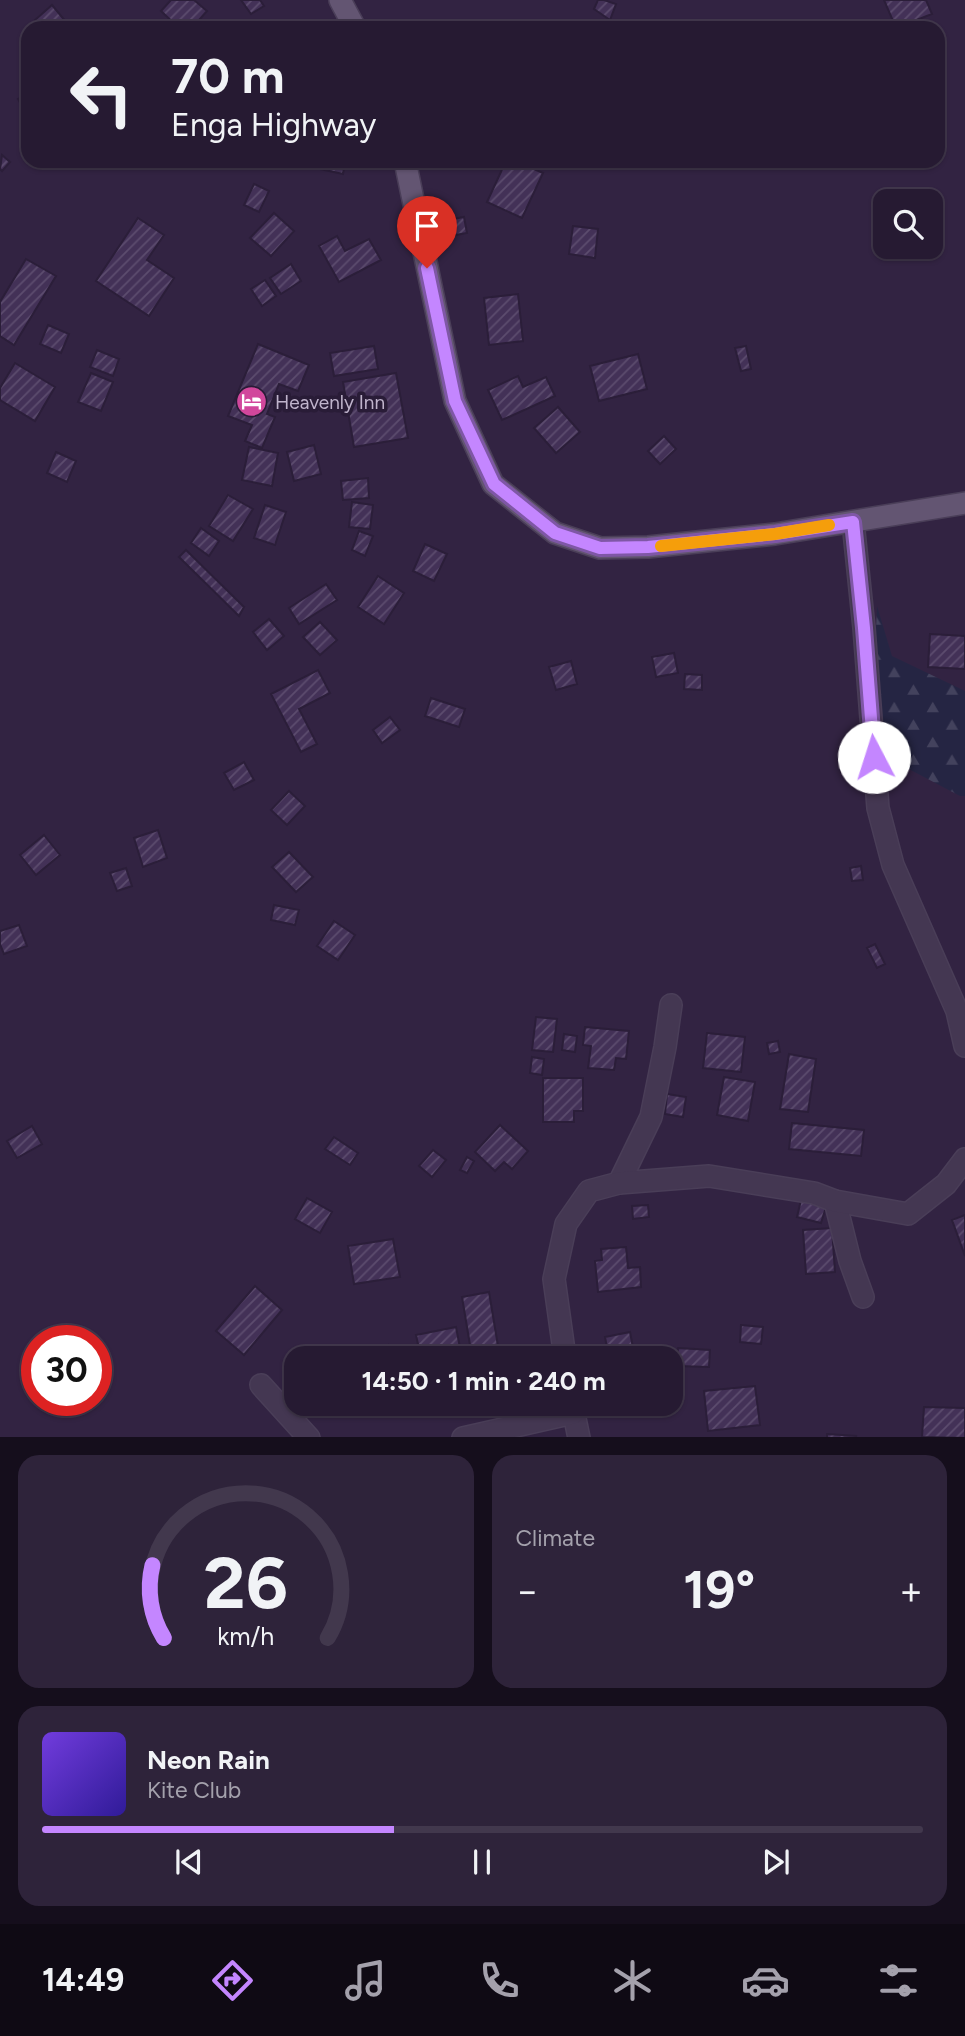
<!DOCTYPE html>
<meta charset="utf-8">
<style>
body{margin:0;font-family:Figtree,sans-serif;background:#2e233a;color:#f1f3f6;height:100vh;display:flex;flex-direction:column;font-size:26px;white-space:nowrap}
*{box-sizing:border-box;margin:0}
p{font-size:23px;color:#a4a1ac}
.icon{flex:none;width:38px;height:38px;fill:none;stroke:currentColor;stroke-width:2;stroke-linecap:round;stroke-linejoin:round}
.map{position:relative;height:1437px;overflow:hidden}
.panel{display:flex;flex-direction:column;gap:18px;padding:18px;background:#150e1c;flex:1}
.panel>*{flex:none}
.guide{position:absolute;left:21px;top:21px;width:924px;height:147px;border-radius:21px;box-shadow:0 2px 5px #0004,0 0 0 2px #42384d;background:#261a32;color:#f1f3f6;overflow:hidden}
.fabs{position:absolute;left:873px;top:189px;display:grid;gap:14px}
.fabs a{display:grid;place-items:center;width:70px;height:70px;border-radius:14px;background:#261a32;box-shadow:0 2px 5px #0004,0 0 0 2px #42384d;font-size:35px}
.speed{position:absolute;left:21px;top:1325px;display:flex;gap:14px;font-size:35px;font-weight:700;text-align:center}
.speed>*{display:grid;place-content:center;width:91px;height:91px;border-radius:50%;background:#261a32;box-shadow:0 2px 5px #0004,0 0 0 2px #42384d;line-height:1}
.speed .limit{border:10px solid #d22;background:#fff;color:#111}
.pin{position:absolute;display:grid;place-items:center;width:60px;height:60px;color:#fff;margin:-72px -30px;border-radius:50% 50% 50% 0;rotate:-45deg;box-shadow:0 0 7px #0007}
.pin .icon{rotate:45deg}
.me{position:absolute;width:77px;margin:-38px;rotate:355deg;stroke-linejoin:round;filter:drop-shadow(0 0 5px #0008)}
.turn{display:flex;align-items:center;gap:24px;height:147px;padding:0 35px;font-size:32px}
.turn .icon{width:91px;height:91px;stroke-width:2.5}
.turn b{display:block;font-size:49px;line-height:60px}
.big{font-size:52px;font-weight:700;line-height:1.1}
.panel .card{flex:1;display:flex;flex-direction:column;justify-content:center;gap:10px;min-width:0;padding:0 24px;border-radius:21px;background:#2e233a}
.panel .dial{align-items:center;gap:0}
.dial svg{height:182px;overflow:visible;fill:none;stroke:#42384d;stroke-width:7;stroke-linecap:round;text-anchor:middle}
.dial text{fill:#f1f3f6;stroke:none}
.song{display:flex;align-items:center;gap:21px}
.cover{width:84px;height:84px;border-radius:10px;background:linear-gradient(135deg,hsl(260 70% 55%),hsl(250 70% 35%))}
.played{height:7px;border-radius:4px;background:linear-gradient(90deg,#c486ff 40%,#42384d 40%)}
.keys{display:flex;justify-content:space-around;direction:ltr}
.heat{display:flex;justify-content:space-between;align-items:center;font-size:38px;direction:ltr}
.panel .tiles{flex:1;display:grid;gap:18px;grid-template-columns:1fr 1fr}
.card:last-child{grid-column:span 2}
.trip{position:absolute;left:284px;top:1346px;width:399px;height:70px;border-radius:21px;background:#261a32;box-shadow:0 2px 5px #0004,0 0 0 2px #42384d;font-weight:700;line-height:70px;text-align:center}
.tab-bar{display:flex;height:112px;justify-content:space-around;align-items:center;background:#0f0a14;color:#a4a1ac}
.tab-bar .icon{width:49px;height:49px}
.tab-bar .on{color:#c486ff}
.tab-bar b{font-size:32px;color:#f1f3f6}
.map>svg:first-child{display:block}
</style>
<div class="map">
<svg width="965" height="1438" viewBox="0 0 965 1438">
<defs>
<pattern id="forest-firs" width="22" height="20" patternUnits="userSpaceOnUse" patternTransform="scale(1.75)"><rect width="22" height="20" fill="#252543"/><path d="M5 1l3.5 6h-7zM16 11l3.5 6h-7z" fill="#43425d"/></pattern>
<pattern id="building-hatch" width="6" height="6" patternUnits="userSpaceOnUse" patternTransform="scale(1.75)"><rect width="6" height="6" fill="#433157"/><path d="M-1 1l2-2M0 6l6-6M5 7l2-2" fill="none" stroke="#5c4c6e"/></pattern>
</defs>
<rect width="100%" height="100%" fill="#322342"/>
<!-- forest -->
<polygon fill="url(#forest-firs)" points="877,606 892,656 965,691 965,796 960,796 905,767 873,707"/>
<!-- building -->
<g fill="url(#building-hatch)" stroke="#2b1e39" stroke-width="2">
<polygon points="171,0 194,0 207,11 192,28 179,28 161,11"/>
<polygon points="241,0 260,0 264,6 251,14"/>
<polygon points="598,0 604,0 616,4 610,20 594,9"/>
<polygon points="884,0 926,0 932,14 896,28"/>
<polygon points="52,5 71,28 42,28 35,20"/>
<polygon points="28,94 28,108 24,110 18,99"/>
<polygon points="2,155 10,162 2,171 0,169"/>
<polygon points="322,161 345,161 343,174 320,169"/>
<polygon points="506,161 516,161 543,173 522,218 487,202"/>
<polygon points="254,184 269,191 259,212 244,205"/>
<polygon points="274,213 294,231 271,256 250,238"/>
<polygon points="464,217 467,233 450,236 447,220"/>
<polygon points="138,218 164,235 147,260 174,278 149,316 96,281"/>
<polygon points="573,226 598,229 595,258 569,254"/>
<polygon points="337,236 345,251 369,239 381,260 339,282 319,246"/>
<polygon points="26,259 56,276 14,345 0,336 0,302"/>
<polygon points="291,264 301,281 281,294 270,278"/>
<polygon points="265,280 276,296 262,306 251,289"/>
<polygon points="518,294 523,341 489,345 484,298"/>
<polygon points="48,325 69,334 61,353 40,344"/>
<polygon points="258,344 309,365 298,391 279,384 267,414 275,417 262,448 245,441 252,425 228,416"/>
<polygon points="374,346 378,369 334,376 330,353"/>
<polygon points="746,346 751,369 741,371 735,348"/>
<polygon points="97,350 119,359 113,376 90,367"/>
<polygon points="638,354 647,389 599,401 590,366"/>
<polygon points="15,363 55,387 35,421 0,400 0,388"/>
<polygon points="91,373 113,382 101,411 78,402"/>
<polygon points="396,373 408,438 354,447 343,382"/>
<polygon points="518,376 523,387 546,377 555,396 502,420 488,390"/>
<polygon points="558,407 580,432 556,453 534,428"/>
<polygon points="664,436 676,449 660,464 648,451"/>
<polygon points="314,445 321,474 294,481 287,452"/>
<polygon points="249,447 278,453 272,486 242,480"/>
<polygon points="56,452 76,461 67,482 47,473"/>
<polygon points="368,478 369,498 343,500 341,481"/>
<polygon points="228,495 253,509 233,541 209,526"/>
<polygon points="352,502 373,505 370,529 349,527"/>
<polygon points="265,505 286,512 275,545 254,538"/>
<polygon points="201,528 219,541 209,556 191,543"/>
<polygon points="359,531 373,536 365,556 352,550"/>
<polygon points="425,544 447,554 434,581 413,571"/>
<polygon points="186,550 244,607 239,616 179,557"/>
<polygon points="378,576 404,593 384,624 358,607"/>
<polygon points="326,584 337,600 299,624 289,608"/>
<polygon points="269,619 284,636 267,650 253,632"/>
<polygon points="320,622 337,640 320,655 303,637"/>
<polygon points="930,634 965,636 965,669 928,667"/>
<polygon points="674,653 678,673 656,677 652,657"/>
<polygon points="571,661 577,684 556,690 549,667"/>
<polygon points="318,670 330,693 299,709 317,744 301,752 271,694"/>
<polygon points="685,674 702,675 702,690 684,689"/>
<polygon points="431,698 465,709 459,727 425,716"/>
<polygon points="390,717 400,730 382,743 373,730"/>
<polygon points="244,762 254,780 234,790 224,773"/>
<polygon points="289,791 305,806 287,825 271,810"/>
<polygon points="158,830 167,858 143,867 134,838"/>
<polygon points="44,835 60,855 36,875 20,855"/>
<polygon points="289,852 313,877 296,892 272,867"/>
<polygon points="861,866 863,880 852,881 850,868"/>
<polygon points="126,868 132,886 117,891 110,873"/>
<polygon points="274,905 299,910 295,925 271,920"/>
<polygon points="334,921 355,935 338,960 317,946"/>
<polygon points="19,925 27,946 4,954 0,944 0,931"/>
<polygon points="875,944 885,964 877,968 867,948"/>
<polygon points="536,1017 557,1019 553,1052 532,1050"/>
<polygon points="585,1027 629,1031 626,1059 616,1058 614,1070 588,1068 591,1046 583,1045"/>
<polygon points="707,1033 745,1037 741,1072 703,1068"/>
<polygon points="564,1034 577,1036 575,1052 562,1050"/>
<polygon points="778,1041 780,1052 769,1054 767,1043"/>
<polygon points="789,1054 816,1059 808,1112 780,1109"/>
<polygon points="532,1057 544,1059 542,1075 530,1073"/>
<polygon points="724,1077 755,1082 748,1121 717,1115"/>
<polygon points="543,1078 583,1078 583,1111 574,1111 574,1122 543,1122"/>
<polygon points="667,1094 686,1097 683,1117 665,1114"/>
<polygon points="792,1123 864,1130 861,1156 789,1149"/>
<polygon points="500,1125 528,1151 512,1169 504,1162 495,1171 475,1152"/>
<polygon points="32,1126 42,1144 17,1158 7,1141"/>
<polygon points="334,1137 358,1153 350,1165 325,1149"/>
<polygon points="433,1150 446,1160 432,1177 419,1166"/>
<polygon points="467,1157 474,1161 467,1173 460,1170"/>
<polygon points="307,1198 332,1212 320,1233 295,1219"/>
<polygon points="801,1200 826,1207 821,1223 797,1217"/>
<polygon points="648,1205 649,1217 633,1219 632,1206"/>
<polygon points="965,1215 965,1256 952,1220"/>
<polygon points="832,1228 835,1272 806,1274 803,1230"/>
<polygon points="393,1239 400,1277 354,1284 348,1246"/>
<polygon points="626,1247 628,1268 640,1267 641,1287 598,1292 595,1261 602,1260 601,1249"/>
<polygon points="255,1286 282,1310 244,1355 216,1331"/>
<polygon points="489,1292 499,1352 472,1357 462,1297"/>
<polygon points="741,1325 763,1327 761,1344 740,1342"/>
<polygon points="456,1327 462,1358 421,1358 416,1335"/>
<polygon points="630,1332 635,1358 587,1358 608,1353 605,1337"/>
<polygon points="388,1345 390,1356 407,1353 408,1358 372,1358 370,1348"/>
<polygon points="678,1348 710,1350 709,1367 677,1366"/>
<polygon points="755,1386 760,1425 708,1431 704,1391"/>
<polygon points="924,1407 965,1408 965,1438 922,1437"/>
<polygon points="827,1434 857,1436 827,1438"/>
</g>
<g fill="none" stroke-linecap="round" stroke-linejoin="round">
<defs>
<g id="minor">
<polyline points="853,522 864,628 878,808 893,865 957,1011 965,1046"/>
<polyline points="619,1183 651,1117 665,1047 671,1005"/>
<polyline points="835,1201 850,1261 863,1297"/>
<polyline points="565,1358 554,1279 566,1224 589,1191 619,1183 709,1176 814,1193 835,1201 908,1214 946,1184 965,1159"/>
<polyline points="261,1385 309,1438"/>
<polyline points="572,1404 579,1438"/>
<polyline points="463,1438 573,1413"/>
</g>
<g id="major">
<polyline points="340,0 355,28"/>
<polyline points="405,161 455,401 493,484 555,533 600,548 648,547 775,534 965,503"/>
</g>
</defs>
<!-- minor casing -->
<use href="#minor" stroke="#4a3e58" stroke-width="24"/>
<!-- major casing -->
<use href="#major" stroke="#4a3e58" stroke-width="24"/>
<!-- minor -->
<use href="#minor" stroke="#443752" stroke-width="21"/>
<!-- major -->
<use href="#major" stroke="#635572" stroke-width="21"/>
</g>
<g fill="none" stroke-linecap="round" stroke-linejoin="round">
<defs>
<polyline id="route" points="427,268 455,401 494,484 555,533 600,548 648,547 775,534 853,522 864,628 874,757"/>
</defs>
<!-- route casing -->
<use href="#route" stroke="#7f57a6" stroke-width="18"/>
<!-- route -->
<use href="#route" stroke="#c486ff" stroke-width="12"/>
<!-- slow -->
<polyline stroke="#f59e0b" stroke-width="12" points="661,546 775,534 829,525"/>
</g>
<!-- icons -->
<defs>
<symbol id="hotel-disc" viewBox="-11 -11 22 22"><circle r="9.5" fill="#d1479c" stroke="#291c37"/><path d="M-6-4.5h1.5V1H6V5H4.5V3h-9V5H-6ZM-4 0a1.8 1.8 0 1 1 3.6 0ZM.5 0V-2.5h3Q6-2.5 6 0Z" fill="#fff"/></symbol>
</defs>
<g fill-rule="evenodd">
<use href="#hotel-disc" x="234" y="384" width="35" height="35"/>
</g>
<g text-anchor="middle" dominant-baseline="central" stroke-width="7" stroke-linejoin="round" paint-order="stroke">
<!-- poi labels -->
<g font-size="19" fill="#c0b4cc" stroke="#291c37" text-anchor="start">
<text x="275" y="402">Heavenly Inn</text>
</g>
</g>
</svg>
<div class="fabs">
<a><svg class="icon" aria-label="search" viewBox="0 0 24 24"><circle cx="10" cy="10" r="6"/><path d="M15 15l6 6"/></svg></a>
</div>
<div class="speed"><div class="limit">30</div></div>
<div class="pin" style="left:427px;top:268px;background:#d93025"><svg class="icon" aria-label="arrive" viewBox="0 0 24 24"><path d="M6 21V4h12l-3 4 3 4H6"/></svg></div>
<svg class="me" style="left:874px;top:757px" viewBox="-20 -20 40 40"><circle r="19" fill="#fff"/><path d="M0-13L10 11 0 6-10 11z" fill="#c486ff"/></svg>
<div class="trip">14:50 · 1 min · 240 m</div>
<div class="guide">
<div class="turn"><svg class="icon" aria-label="left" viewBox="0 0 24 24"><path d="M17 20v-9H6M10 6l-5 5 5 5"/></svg><div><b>70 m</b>Enga Highway</div></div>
</div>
</div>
<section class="panel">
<div class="tiles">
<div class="card dial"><svg viewBox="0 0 100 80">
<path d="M14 69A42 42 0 1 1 86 69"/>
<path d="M14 69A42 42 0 0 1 9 37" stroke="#c486ff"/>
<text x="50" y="56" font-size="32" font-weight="700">26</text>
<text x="50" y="72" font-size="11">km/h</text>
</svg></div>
<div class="card"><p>Climate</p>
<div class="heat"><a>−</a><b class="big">19°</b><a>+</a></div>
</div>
<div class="card">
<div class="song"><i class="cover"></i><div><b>Neon Rain</b><p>Kite Club</p></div></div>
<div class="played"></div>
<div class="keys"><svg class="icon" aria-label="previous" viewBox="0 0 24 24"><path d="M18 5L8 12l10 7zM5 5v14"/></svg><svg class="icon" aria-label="pause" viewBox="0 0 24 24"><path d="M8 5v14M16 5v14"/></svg><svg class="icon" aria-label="next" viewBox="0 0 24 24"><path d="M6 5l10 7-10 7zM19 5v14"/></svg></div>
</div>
</div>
</section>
<nav class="tab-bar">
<b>14:49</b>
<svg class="icon on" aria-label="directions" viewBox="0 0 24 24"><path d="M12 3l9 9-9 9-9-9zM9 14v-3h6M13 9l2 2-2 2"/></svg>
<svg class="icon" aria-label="music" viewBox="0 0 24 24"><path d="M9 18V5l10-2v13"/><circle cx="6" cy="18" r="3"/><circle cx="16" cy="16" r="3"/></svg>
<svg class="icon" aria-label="phone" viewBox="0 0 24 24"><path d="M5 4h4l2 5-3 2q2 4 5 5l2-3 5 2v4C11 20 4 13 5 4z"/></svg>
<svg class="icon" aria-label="climate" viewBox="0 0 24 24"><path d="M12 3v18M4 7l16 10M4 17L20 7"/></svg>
<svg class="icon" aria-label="car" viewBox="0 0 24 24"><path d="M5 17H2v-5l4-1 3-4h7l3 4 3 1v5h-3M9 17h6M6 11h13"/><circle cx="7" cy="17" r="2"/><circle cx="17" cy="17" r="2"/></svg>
<svg class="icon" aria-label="filters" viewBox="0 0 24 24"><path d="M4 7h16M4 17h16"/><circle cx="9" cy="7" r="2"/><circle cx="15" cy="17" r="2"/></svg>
</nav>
